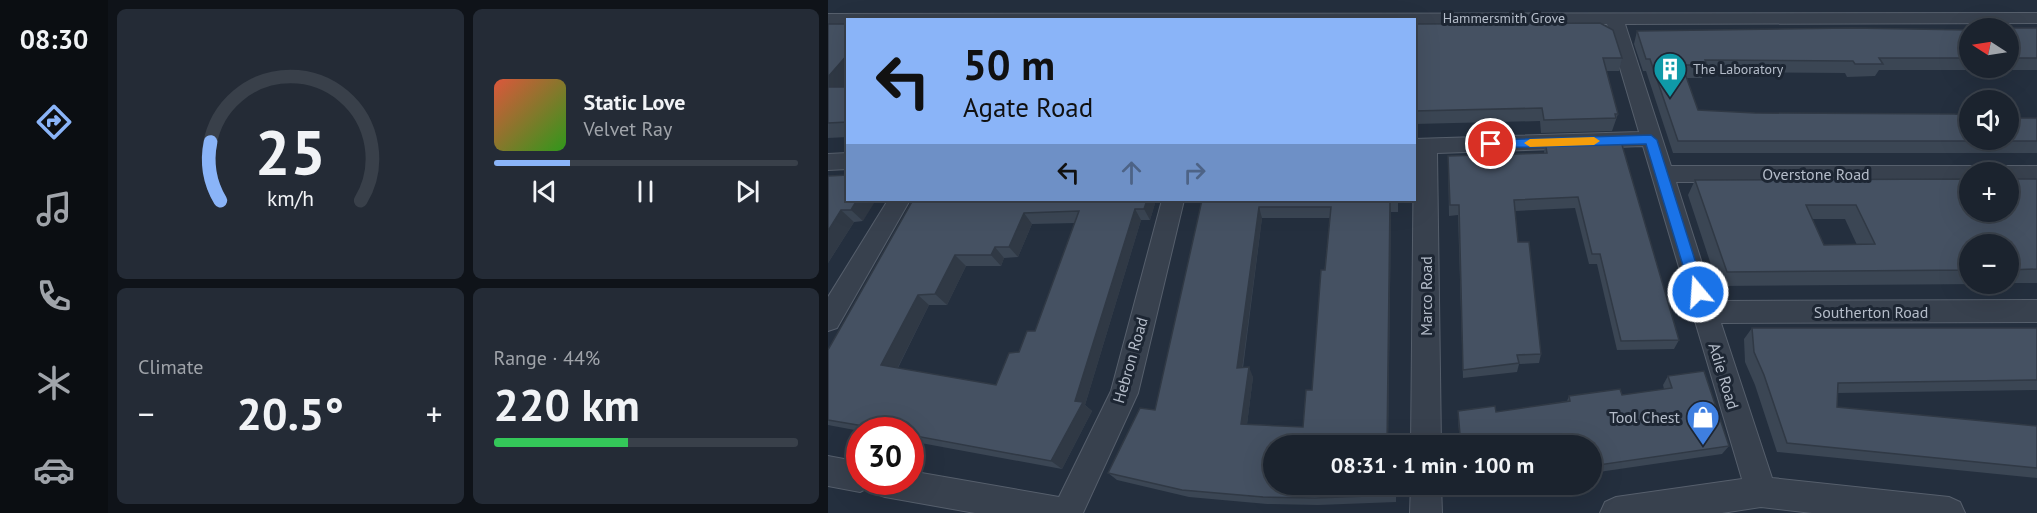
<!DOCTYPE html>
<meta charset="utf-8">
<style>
body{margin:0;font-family:"PT Sans",sans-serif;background:#242b36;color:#f1f3f6;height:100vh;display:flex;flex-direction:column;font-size:22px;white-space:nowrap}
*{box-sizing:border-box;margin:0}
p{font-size:20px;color:#a0a4aa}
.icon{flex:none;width:33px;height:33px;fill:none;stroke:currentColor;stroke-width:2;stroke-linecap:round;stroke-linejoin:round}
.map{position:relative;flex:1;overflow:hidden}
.details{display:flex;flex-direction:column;gap:9px;padding:9px;background:#0f1319;width:720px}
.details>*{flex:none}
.hud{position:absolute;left:18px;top:18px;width:570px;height:183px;border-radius:0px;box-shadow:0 6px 24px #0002,0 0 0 2px #39404a;background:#8ab4f8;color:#111;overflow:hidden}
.needle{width:39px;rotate:282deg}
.tools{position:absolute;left:1131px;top:18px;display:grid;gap:12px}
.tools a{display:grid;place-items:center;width:60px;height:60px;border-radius:50%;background:#1b232e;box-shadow:0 6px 24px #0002,0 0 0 2px #39404a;font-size:30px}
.speed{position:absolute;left:18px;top:417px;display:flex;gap:12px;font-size:30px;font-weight:700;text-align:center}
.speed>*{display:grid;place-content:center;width:78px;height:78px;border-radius:50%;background:#1b232e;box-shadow:0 6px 24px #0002,0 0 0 2px #39404a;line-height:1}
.speed .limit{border:9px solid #d22;background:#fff;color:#111}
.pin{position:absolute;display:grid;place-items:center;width:51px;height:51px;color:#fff;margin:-26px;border:3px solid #fff;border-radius:50%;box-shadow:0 2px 6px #0007}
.me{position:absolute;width:66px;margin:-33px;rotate:342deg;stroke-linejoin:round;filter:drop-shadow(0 0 4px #0008)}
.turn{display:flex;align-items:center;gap:21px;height:126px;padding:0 18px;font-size:27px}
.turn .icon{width:78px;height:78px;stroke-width:2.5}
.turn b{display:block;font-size:42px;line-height:51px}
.lanes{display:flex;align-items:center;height:57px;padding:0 18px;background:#0003;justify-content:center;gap:30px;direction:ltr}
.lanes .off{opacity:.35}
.big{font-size:45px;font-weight:800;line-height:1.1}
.details .widget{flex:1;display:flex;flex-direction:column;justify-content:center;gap:9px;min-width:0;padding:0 21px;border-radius:9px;background:#242b36}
.details .dial{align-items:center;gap:0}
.dial svg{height:156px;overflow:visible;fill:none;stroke:#39404a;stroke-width:7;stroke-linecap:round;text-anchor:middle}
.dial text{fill:#f1f3f6;stroke:none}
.song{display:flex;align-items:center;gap:18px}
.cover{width:72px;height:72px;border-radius:9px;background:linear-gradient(135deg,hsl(10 70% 55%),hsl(110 70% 35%))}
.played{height:6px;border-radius:3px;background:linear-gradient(90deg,#8ab4f8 25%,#39404a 25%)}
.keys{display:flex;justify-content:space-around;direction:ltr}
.heat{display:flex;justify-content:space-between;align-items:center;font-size:33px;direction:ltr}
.charge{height:9px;border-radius:4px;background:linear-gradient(90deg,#34c759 44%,#39404a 0)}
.details .tiles{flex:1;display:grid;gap:9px;grid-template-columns:repeat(2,1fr)}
.trip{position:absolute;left:435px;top:435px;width:339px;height:60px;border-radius:30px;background:#1b232e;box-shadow:0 6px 24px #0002,0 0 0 2px #39404a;font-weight:800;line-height:60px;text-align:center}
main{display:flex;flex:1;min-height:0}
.menu{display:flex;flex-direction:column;width:108px;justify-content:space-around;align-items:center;background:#0b0e12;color:#a0a4aa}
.menu .icon{width:42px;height:42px}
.menu .on{color:#8ab4f8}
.menu b{font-size:27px;color:#f1f3f6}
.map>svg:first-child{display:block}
</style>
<main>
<nav class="menu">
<b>08:30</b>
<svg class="icon on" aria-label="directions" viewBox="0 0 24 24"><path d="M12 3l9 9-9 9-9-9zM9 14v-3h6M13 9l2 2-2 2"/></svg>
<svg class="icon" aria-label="music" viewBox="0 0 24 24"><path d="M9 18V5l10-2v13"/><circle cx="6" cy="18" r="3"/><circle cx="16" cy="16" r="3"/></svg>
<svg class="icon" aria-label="phone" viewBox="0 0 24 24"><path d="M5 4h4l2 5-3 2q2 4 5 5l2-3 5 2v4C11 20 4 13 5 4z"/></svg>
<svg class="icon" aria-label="climate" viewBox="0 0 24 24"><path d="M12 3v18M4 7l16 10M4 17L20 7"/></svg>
<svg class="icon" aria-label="car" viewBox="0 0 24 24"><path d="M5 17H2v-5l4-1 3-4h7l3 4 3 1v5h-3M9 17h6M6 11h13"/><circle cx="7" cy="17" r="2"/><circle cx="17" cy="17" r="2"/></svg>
</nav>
<section class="details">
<div class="tiles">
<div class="widget dial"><svg viewBox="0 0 100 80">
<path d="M14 69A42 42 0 1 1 86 69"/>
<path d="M14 69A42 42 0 0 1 9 39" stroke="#8ab4f8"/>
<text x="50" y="56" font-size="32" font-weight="700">25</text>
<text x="50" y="72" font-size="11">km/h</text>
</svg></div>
<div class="widget">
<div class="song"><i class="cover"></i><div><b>Static Love</b><p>Velvet Ray</p></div></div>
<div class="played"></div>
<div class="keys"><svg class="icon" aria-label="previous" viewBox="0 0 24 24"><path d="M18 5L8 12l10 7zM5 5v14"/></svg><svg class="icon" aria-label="pause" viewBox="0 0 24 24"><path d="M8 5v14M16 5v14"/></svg><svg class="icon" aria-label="next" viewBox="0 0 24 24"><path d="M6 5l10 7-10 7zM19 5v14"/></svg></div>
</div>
<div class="widget"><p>Climate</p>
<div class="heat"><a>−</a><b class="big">20.5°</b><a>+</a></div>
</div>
<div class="widget"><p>Range · 44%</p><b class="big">220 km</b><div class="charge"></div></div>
</div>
</section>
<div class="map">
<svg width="1209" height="513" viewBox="0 0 1209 513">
<rect width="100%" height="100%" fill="#242f3e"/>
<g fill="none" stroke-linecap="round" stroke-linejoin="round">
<defs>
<g id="street">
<polygon points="1209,13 1209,23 797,24 843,166 1142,166 1150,168 1152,172 1142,172 1142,182 848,182 886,301 1209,300 1209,322 893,323 944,478 1121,497 1132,502 1137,513 984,513 933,507 894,513 772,513 777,502 788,497 914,479 815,146 609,153 613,446 583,446 586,139 811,132 779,24 586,24 586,20 20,20 20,24 0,24 0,14"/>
<polygon points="20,153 20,169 0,170 0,154"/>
<polygon points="1180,166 1209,166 1209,182 1180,182 1180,172 1170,172 1172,168"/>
<polygon points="60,200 82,200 9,328 0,331 0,297"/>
<polygon points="334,200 356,200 310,393 255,513 147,513 57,497 46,493 43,486 32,492 0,486 0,456 32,462 32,482 82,482 82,471 231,497 283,391"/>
<polygon points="583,484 613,484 614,513 582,513"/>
</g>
</defs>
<!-- street casing -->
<use href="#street" stroke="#565f6c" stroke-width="2"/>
<!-- street -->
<use href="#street" fill="#38414e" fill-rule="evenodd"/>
</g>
<!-- wall -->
<g fill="#3b4654" fill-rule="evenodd">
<polygon points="0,24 20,24 20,84 17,87 20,87 20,137 0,138"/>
<polygon points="586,24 794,58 791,71 778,71 790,114 784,131 713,133 712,121 586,124"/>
<polygon points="1180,28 1209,28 1209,70 1051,70 1047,76 1019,77 1017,73 876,72 874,78 858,78 870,110 927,113 1209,118 1209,153 845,153 818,71 815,71 806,44 809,31 1142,30 1142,68 1180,68"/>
<polygon points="717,141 851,340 846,349 789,350 769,264 761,264 747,208 687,211 690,242 713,354 711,363 691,364 689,372 635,378 630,215 621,216 620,156 716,153"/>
<polygon points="0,176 35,221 26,222 0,263"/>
<path d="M 1209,179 L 1209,283 L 1180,283 L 1180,244 L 1142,244 L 1142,284 L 1154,284 L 890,286 L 860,195 L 867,180 ZM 984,219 L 1017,219 L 1029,245 L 996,245 Z"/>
<path d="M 79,200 L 328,200 L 322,220 L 313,220 L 257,405 L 264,411 L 234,469 L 82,441 L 82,430 L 32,431 L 0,425 L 0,350 L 83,204 ZM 247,223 L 207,331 L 191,352 L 168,385 L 70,368 L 101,305 L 119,305 L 138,266 L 173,266 L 176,258 L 190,257 L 204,224 Z"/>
<path d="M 374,200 L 570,200 L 570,212 L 563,212 L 560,446 L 446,484 L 568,484 L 568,502 L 490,505 L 439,504 L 361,497 L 289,480 L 280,473 L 327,410 ZM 434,218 L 502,218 L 484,390 L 475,427 L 419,424 L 425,377 L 415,368 Z"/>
<polygon points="924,328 1209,328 1209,390 1009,393 1009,407 1209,426 1209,478 949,452 927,385 917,362 916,339"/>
<polygon points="840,376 901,446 894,454 764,473 764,446 632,446 630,419 630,411 668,412 739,401 741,396 794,395 836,389 835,385"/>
<polygon points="632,484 681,484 632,491"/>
</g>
<!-- shaded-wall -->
<g fill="#303945">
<polygon points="20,54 20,84 4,103 0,98 0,77"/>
<polygon points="29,200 48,200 35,221 23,210"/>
<polygon points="319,200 328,200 322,220 316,209"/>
<polygon points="562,201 563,212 560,446 559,446"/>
<polygon points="431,207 434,218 413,377 409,368"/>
<polygon points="307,209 313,220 257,405 264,411 234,469 223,461 247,401"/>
<polygon points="13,210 26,222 0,263 0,231"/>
<polygon points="196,213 204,224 190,257 181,247"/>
<polygon points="167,247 176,258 173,266 163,255"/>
<polygon points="127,255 138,266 119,305 107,294"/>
<polygon points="90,295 101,305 66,375 53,365"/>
<polygon points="421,367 425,377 418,432 413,424"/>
</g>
<!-- building -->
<g fill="#455162" stroke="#303945" stroke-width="1.5" fill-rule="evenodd">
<polygon points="772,23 785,30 794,58 775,58 790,114 787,114 788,118 716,120 714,108 586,111 586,24"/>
<polygon points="0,24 20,24 20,54 0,77"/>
<polygon points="1024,28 1142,30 1142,58 1051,58 1055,64 1027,64 1025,61 877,60 879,65 854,65 870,110 927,113 1126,114 1136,115 1138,118 1142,118 1142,140 1180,140 1180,118 1209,118 1209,141 850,141 822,59 818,59 809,31"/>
<polygon points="1145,28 1209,28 1209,58 1180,58 1180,28"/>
<polygon points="0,87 20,87 20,122 0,123"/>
<polygon points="792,138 851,340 793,341 772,254 764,254 750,197 686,200 690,242 701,242 713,354 689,355 691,363 635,370 631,205 622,205 620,156 719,153 717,141"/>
<polygon points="20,175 20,200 29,200 23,210 13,210 0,231 0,176"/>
<path d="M 1142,179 L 1142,212 L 1180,212 L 1180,179 L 1209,179 L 1209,269 L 1180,270 L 1180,244 L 1142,244 L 1142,270 L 899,272 L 867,180 ZM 978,205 L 1028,205 L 1047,244 L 996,245 Z"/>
<path d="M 85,200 L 319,200 L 316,209 L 307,209 L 247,401 L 255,402 L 223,461 L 82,435 L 82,430 L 59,430 L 0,420 L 0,350 ZM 251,211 L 207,331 L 199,331 L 191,352 L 181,353 L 168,385 L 53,365 L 90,295 L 107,294 L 127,255 L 163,255 L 167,247 L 181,247 L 196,213 Z"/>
<path d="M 374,200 L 569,200 L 570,201 L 562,201 L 559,446 L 446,446 L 446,484 L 567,484 L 567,495 L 487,498 L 435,497 L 354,490 L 280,473 L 312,408 L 327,410 ZM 431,207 L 503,207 L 497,270 L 493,270 L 484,390 L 478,390 L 475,427 L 413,424 L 421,367 L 409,368 Z"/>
<polygon points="924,328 1209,328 1209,380 1010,383 1009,407 1209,426 1209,468 959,443 936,375 926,352"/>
<polygon points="876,371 901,446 764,466 764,446 633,446 630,411 667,406 668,412 742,401 741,396 792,389 794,395 844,388 840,376"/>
</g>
<!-- route -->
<polygon fill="#1a73e8" stroke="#114b97" stroke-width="1.5" points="823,135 829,140 877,292 875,297 865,297 863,292 818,144 663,148 657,144 663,140"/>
<!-- slow -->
<polygon fill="#f59e0b" points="766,137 772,141 766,145 702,147 696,143 702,139"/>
<!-- icons -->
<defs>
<symbol id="building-pin" viewBox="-11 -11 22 30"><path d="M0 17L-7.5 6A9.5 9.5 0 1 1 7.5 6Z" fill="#0f9aa8" stroke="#1d2633"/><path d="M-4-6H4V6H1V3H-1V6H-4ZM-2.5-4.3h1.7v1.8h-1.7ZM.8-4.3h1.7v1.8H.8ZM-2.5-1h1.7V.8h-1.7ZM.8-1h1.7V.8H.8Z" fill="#fff"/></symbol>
<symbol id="shop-pin" viewBox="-11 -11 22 30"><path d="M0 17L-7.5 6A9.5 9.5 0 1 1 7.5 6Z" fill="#3f7fe0" stroke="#1d2633"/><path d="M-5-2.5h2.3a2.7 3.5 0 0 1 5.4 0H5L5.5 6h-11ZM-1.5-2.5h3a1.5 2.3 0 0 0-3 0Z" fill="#fff"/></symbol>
</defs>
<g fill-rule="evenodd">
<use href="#building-pin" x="823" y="50" width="38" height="52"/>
<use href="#shop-pin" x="856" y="398" width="38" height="52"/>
</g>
<g text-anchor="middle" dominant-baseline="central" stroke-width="6" stroke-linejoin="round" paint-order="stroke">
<!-- far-street labels -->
<g font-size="14" fill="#b4bcc9" stroke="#1d2633">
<text x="676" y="18">Hammersmith Grove</text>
</g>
<!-- far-poi labels -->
<g font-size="14" fill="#b4bcc9" stroke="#1d2633" text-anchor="start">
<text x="865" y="69">The Laboratory</text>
</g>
<!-- street labels -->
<g font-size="16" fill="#b4bcc9" stroke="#1d2633">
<text x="988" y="174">Overstone Road</text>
<text transform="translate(598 296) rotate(-90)">Marco Road</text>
<text x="1043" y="312">Southerton Road</text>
<text transform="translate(302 360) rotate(-74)">Hebron Road</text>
<text transform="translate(896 376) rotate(73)">Adie Road</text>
</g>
<!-- poi labels -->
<g font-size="16" fill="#b4bcc9" stroke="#1d2633" text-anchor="end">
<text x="852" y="417">Tool Chest</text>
</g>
</g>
</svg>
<div class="tools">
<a><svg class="needle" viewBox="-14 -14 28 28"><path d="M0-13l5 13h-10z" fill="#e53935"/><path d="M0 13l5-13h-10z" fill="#a0a4aa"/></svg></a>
<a><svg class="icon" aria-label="sound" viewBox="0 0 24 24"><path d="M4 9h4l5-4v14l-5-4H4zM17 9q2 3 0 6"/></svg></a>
<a>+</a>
<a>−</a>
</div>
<div class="speed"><div class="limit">30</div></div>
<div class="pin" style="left:663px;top:144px;background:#d93025"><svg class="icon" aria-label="arrive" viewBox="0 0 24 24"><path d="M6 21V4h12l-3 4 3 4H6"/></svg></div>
<svg class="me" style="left:870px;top:292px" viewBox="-20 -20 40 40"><circle r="17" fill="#1a73e8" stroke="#fff" stroke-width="3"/><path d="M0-11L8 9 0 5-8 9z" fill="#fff"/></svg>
<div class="trip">08:31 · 1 min · 100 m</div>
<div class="hud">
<div class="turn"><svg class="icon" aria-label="left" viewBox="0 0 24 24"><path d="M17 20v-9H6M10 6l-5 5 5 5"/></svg><div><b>50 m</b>Agate Road</div></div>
<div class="lanes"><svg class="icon" aria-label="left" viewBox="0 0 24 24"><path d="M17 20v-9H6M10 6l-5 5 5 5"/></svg><svg class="icon off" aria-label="ahead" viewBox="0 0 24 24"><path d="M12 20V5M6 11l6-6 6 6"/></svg><svg class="icon off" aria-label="right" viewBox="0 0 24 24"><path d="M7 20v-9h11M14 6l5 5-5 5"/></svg></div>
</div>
</div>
</main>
